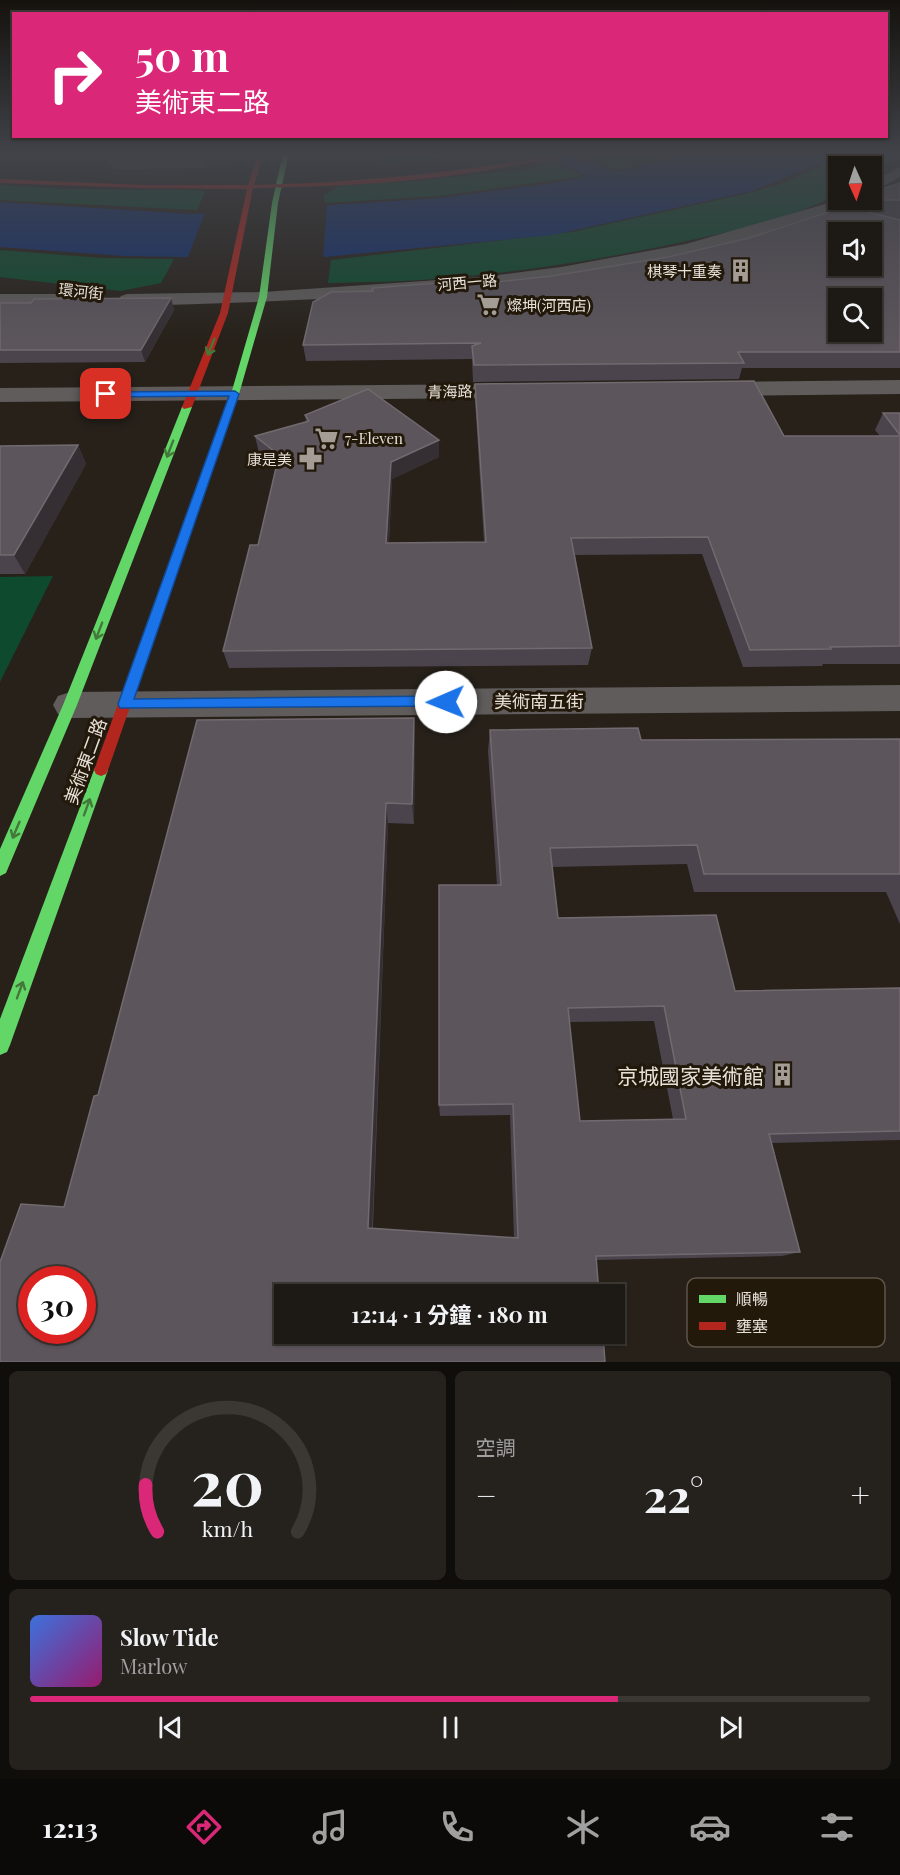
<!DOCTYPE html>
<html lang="zh-TW">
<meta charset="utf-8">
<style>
body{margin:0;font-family:"Playfair Display","Noto Sans TC",serif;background:#25221d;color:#f1f3f6;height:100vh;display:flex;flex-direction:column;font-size:22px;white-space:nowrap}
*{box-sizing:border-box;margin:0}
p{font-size:20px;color:#a0a0a0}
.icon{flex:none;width:33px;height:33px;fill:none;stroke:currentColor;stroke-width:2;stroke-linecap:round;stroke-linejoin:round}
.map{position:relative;height:1362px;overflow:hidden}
.panel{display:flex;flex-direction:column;gap:9px;padding:9px;background:#100e0b;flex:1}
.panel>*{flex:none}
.guide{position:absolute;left:12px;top:12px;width:876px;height:126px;border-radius:0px;box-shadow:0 2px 4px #0004,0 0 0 2px #3b3834;background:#db2777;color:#fff;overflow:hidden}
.needle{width:39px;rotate:177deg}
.tools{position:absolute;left:828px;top:156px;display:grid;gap:12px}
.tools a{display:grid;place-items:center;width:54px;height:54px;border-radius:0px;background:#1d1914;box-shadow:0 2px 4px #0004,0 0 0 2px #3b3834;font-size:30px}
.speed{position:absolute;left:18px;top:1266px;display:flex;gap:12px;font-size:30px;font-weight:700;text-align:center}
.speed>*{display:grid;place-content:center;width:78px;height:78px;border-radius:50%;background:#1d1914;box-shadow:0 2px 4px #0004,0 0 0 2px #3b3834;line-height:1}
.speed .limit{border:9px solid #d22;background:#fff;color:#111}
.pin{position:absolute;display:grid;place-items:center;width:51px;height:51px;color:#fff;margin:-26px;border-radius:12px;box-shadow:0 3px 9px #0006}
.me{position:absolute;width:66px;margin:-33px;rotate:269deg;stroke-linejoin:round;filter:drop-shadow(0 0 4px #0008)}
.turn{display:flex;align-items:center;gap:21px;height:126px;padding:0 24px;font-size:27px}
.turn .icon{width:78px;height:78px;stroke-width:2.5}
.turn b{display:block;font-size:42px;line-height:51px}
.big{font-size:45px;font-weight:700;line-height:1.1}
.panel .tile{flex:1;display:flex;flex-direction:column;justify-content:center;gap:9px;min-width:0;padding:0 21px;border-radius:9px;background:#25221d}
.panel .dial{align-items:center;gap:0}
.dial svg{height:156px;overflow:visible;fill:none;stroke:#3b3834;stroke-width:7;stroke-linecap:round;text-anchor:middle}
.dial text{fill:#f1f3f6;stroke:none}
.song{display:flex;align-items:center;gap:18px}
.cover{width:72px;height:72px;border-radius:9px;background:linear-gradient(135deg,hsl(220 70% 55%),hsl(320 70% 35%))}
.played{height:6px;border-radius:3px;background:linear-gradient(90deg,#db2777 70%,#3b3834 70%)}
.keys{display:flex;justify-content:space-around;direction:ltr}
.heat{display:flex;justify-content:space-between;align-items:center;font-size:33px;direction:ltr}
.panel .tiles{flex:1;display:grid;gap:9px;grid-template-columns:1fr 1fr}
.tile:last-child{grid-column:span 2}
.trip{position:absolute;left:274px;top:1284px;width:351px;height:60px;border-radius:0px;background:#1d1914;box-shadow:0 2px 4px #0004,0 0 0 2px #3b3834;font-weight:700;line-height:60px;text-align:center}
.menu{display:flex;height:96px;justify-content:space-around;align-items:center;background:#0c0a08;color:#a0a0a0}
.menu .icon{width:42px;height:42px}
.menu .selected{color:#db2777}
.menu b{font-size:27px;color:#f1f3f6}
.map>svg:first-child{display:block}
</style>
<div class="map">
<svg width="900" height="1362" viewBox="0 0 900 1362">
<rect width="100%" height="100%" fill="#27211a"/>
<!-- green -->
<g fill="#0e4b2e">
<polygon points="364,153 436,153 446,157 383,164"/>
<polygon points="577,153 687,153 618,170 572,154"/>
<path d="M 851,153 L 900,153 L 900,156 L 872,174 L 872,166 L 838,166 L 838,193 C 797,217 746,228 700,238 C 616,257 532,271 447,278 C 407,282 367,282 328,283 L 331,260 L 572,232 L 745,194 L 781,184 Z"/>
<polygon points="551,162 583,176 439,196 324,203 324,195 340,186 427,180 528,169"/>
<polygon points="0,185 67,189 197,190 205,192 197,210 0,200"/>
<polygon points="0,250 102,258 174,259 161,283 121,291 0,277"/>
<polygon points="53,576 0,682 0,577"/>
</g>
<!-- water -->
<polygon fill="#133071" points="534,153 563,153 617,172 692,153 845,153 752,191 553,235 303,259 124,256 0,247 0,202 191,214 440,198 554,183 587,176"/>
<!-- pier -->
<polygon fill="#27211a" points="327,202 323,260 303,262 187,260 206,210"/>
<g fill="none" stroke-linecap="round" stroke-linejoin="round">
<!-- street -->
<g fill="#5f5c5b" fill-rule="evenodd">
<polygon points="900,167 900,177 872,192 872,182"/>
<path d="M 839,200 L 860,200 L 858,203 C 803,220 743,242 688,254 C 504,294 315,301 127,306 L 121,304 L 118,300 L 121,296 L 127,294 L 263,292 L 482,277 L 561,267 L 686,244 Z"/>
<polygon points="0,294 79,294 85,296 88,300 85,304 79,306 0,306"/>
<polygon points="900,380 900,394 713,396 705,394 702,389 705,384 713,382"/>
<polygon points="520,384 528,386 531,391 528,396 520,398 0,402 0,388"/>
<polygon points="900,685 900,711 70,718 58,714 53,705 58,696 70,692"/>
</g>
<!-- fast -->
<g fill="#63d668" fill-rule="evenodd">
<polygon points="283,153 289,153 278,203 267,297 239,394 202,500 201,502 193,502 192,500 231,394 259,297 272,203"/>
<polygon points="187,404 192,407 77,705 6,873 0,876 0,849 63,705 182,407"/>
<polygon points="101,764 106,766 108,770 10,1045 7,1052 0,1055 0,1019 94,770 96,766"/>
</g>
<!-- jam -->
<g fill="#b3261e" fill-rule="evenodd">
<path d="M 258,153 L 264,153 L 254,185 C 359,183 463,172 566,153 L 575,153 C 558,161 535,162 517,165 C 430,182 341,187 253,188 L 228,313 L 192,407 L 184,409 L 182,407 L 220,313 L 247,189 L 143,188 L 0,183 L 0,179 L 143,185 L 248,185 Z"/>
<polygon points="197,497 202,500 108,770 106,774 101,776 96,774 94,770 192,500"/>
</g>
</g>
<!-- wall -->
<g fill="#4b444d" fill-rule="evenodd">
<polygon points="102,153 233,153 227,165 207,168 115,169"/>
<polygon points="900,183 900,368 742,368 739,379 473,382 472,359 306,361 303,345 372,291 372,288 441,288 552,276 668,257 749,238 865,201 866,200 872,200"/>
<polygon points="171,298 174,310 145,362 0,363 0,303 31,303"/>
<polygon points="475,384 784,436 880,436 875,430 883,413 900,413 900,664 823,664 822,666 743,667 702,554 575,555 592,648 588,665 229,668 223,651 258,545 276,467 259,453 255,436 306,422 305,415 439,440 439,457 392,479 389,543 484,542 475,400"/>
<polygon points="78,445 86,464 25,574 0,574 0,446"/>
<path d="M 490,730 L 641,740 L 900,739 L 900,924 L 886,892 L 694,892 L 687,864 L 552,867 L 558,918 L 735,991 L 900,988 L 900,1140 L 772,1143 L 800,1252 L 782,1256 L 596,1260 L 64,1207 L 98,1095 L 415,739 L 414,824 L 388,823 L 373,1228 L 514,1238 L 510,1115 L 440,1116 L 439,1105 L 497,885 L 488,751 ZM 654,1021 L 673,1119 L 580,1121 L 569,1022 Z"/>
</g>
<!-- shaded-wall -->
<g fill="#352f33">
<polygon points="203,153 233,153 227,165 207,168"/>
<polygon points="171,298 174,310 145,362 141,350"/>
<polygon points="439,440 439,457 392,479 388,561 386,543 391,462"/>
<polygon points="78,445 86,464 25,574 14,555"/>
<polygon points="414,718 415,739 414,824 412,804"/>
<polygon points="386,803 388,823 372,1233 368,1228"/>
</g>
<!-- building -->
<g fill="#5c555c" stroke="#716a6f" stroke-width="1.5" fill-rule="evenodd">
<polygon points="900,183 900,200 869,200 872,200 872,192"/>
<path d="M 866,200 L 864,211 L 900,220 L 900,352 L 738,352 L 744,363 L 474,365 L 472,346 L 481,343 L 303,345 L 313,302 L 331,292 L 373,291 L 372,288 L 439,283 L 441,288 L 552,276 L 668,257 L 749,238 ZM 838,232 L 872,232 L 872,266 L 838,266 ZM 838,298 L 872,298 L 872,332 L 838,332 Z"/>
<polygon points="171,298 141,350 0,350 0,303 31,303 34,299"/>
<polygon points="754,381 784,436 900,436 900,646 830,647 831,649 750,650 708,537 571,538 592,648 223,651 250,545 258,545 279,455 255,436 309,421 305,415 368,389 439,440 391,462 386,543 486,542 475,384"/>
<polygon points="883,413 900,413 900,435"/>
<polygon points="78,445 14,555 0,555 0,446"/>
<path d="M 414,718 L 412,804 L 386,803 L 368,1228 L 518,1238 L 513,1104 L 439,1105 L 439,885 L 501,885 L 490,730 L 638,728 L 641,740 L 900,739 L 900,874 L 704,874 L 697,845 L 550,848 L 558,918 L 716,915 L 735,991 L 900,988 L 900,1131 L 769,1134 L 800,1252 L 596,1256 L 599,1294 L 285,1294 L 285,1334 L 603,1334 L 605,1362 L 0,1362 L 0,1262 L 21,1204 L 64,1207 L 94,1096 L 98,1095 L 197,720 ZM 664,1006 L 686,1119 L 580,1121 L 568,1008 ZM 32,1280 L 82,1280 L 82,1330 L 32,1330 Z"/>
</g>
<!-- one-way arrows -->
<defs><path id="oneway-shaft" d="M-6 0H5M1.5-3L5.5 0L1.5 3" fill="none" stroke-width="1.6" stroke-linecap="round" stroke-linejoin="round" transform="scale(1.5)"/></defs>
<g stroke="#43783a">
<use href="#oneway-shaft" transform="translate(211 347) rotate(112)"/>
<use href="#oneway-shaft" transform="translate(170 449) rotate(111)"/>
<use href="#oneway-shaft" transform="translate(99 631) rotate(111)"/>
<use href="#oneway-shaft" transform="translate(87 807) rotate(-70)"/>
<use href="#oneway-shaft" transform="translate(16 830) rotate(113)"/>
<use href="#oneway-shaft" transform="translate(20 990) rotate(-70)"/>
</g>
<!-- sky -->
<linearGradient id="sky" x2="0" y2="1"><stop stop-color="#15120e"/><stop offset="0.45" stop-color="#414349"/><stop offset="1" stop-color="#414349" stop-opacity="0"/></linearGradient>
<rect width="900" height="343" fill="url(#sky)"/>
<!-- route -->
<polygon fill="#1a73e8" stroke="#114b97" stroke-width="1.5" points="235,391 239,394 134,699 446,696 453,702 451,706 120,708 118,704 229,396 106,397 101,394 106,392"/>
<!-- icons -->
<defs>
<symbol id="building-bare" viewBox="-9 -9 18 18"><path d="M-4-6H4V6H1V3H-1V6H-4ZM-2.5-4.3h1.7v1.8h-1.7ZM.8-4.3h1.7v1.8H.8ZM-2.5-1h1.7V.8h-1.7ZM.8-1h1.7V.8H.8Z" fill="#a49d95" stroke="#23190b" stroke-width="2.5" paint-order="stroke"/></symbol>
<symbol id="supermarket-bare" viewBox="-9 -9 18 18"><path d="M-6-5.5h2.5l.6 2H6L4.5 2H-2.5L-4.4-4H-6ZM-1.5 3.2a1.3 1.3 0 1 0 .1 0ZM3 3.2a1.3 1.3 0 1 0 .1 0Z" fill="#a49d95" stroke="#23190b" stroke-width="2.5" paint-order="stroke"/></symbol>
<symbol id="pharmacy-bare" viewBox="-9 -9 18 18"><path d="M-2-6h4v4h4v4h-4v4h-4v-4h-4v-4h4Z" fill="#a49d95" stroke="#23190b" stroke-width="2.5" paint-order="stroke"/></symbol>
</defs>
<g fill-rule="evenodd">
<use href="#building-bare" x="724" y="254" width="33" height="33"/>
<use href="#supermarket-bare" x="472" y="288" width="33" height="33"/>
<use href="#supermarket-bare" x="310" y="422" width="33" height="33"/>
<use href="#pharmacy-bare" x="294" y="442" width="33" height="33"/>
<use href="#building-bare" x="766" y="1058" width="33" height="33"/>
</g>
<g text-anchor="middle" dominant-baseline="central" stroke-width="6" stroke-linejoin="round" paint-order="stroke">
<!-- far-poi labels -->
<g font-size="15" fill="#e7e0d7" stroke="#23190b" text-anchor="end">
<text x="722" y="271">棋琴十重奏</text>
<text x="507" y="305" text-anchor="start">燦坤(河西店)</text>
<text x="345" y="438" text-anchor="start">7-Eleven</text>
<text x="292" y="459">康是美</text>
</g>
<!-- far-street labels -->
<g font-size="15" fill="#e7e0d7" stroke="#23190b">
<text transform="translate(467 282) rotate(-5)">河西一路</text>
<text transform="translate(81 291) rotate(6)">環河街</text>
<text transform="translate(450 391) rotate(-1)">青海路</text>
</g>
<!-- street labels -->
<g font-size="18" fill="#e7e0d7" stroke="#23190b">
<text x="539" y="701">美術南五街</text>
<text transform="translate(85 761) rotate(-70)">美術東二路</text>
</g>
<!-- near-poi labels -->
<g font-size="21" fill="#e7e0d7" stroke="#23190b" text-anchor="end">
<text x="764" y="1075">京城國家美術館</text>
</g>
</g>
<!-- legend -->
<rect x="687" y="1278" width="198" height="69" rx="9" fill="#23190b" stroke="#5e5548" stroke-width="1.5"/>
<rect x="699" y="1295" width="27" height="8" fill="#63d668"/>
<rect x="699" y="1322" width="27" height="8" fill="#b3261e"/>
<g font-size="16" fill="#e7e0d7">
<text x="736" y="1305">順暢</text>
<text x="736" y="1332">壅塞</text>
</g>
</svg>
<div class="tools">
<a><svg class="needle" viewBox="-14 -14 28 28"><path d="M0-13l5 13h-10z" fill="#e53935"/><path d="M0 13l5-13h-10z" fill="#a0a0a0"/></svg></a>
<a><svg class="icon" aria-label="sound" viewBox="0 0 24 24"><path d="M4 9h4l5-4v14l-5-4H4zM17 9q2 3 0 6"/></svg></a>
<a><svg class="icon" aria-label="search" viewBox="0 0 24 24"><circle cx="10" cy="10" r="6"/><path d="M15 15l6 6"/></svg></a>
</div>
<div class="speed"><div class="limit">30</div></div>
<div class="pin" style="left:106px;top:394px;background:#d93025"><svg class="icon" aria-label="arrive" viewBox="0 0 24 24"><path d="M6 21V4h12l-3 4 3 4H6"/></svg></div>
<svg class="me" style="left:446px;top:702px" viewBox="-20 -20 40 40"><circle r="19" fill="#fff"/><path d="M0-13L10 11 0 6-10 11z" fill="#1a73e8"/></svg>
<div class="trip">12:14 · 1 分鐘 · 180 m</div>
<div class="guide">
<div class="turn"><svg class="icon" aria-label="right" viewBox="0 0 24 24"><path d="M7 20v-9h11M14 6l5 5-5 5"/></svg><div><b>50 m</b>美術東二路</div></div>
</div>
</div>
<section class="panel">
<div class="tiles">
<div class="tile dial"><svg viewBox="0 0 100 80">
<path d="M14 69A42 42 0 1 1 86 69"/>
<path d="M14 69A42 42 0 0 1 8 45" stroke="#db2777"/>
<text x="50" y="56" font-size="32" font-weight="700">20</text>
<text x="50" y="72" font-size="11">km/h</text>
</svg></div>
<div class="tile"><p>空調</p>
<div class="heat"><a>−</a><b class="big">22°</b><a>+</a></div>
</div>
<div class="tile">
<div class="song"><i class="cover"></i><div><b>Slow Tide</b><p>Marlow</p></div></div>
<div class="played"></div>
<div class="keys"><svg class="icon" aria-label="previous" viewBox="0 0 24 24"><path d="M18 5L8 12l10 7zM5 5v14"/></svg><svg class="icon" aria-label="pause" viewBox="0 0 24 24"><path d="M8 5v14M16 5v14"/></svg><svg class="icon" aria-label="next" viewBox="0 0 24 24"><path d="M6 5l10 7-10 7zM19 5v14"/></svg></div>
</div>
</div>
</section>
<nav class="menu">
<b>12:13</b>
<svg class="icon selected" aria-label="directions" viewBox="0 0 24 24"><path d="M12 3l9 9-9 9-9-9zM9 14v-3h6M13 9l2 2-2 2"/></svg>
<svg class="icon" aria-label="music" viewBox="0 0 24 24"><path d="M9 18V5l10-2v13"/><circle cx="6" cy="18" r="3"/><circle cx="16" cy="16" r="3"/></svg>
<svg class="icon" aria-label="phone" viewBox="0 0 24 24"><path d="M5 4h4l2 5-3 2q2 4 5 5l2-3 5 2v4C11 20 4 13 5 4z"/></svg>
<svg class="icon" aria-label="climate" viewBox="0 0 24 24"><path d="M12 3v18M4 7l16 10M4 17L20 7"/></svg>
<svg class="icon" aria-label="car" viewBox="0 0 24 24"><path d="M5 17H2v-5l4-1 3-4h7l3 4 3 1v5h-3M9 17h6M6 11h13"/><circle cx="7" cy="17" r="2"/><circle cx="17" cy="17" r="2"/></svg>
<svg class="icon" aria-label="filters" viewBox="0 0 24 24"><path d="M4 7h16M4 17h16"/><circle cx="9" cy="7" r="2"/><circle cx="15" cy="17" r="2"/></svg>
</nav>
